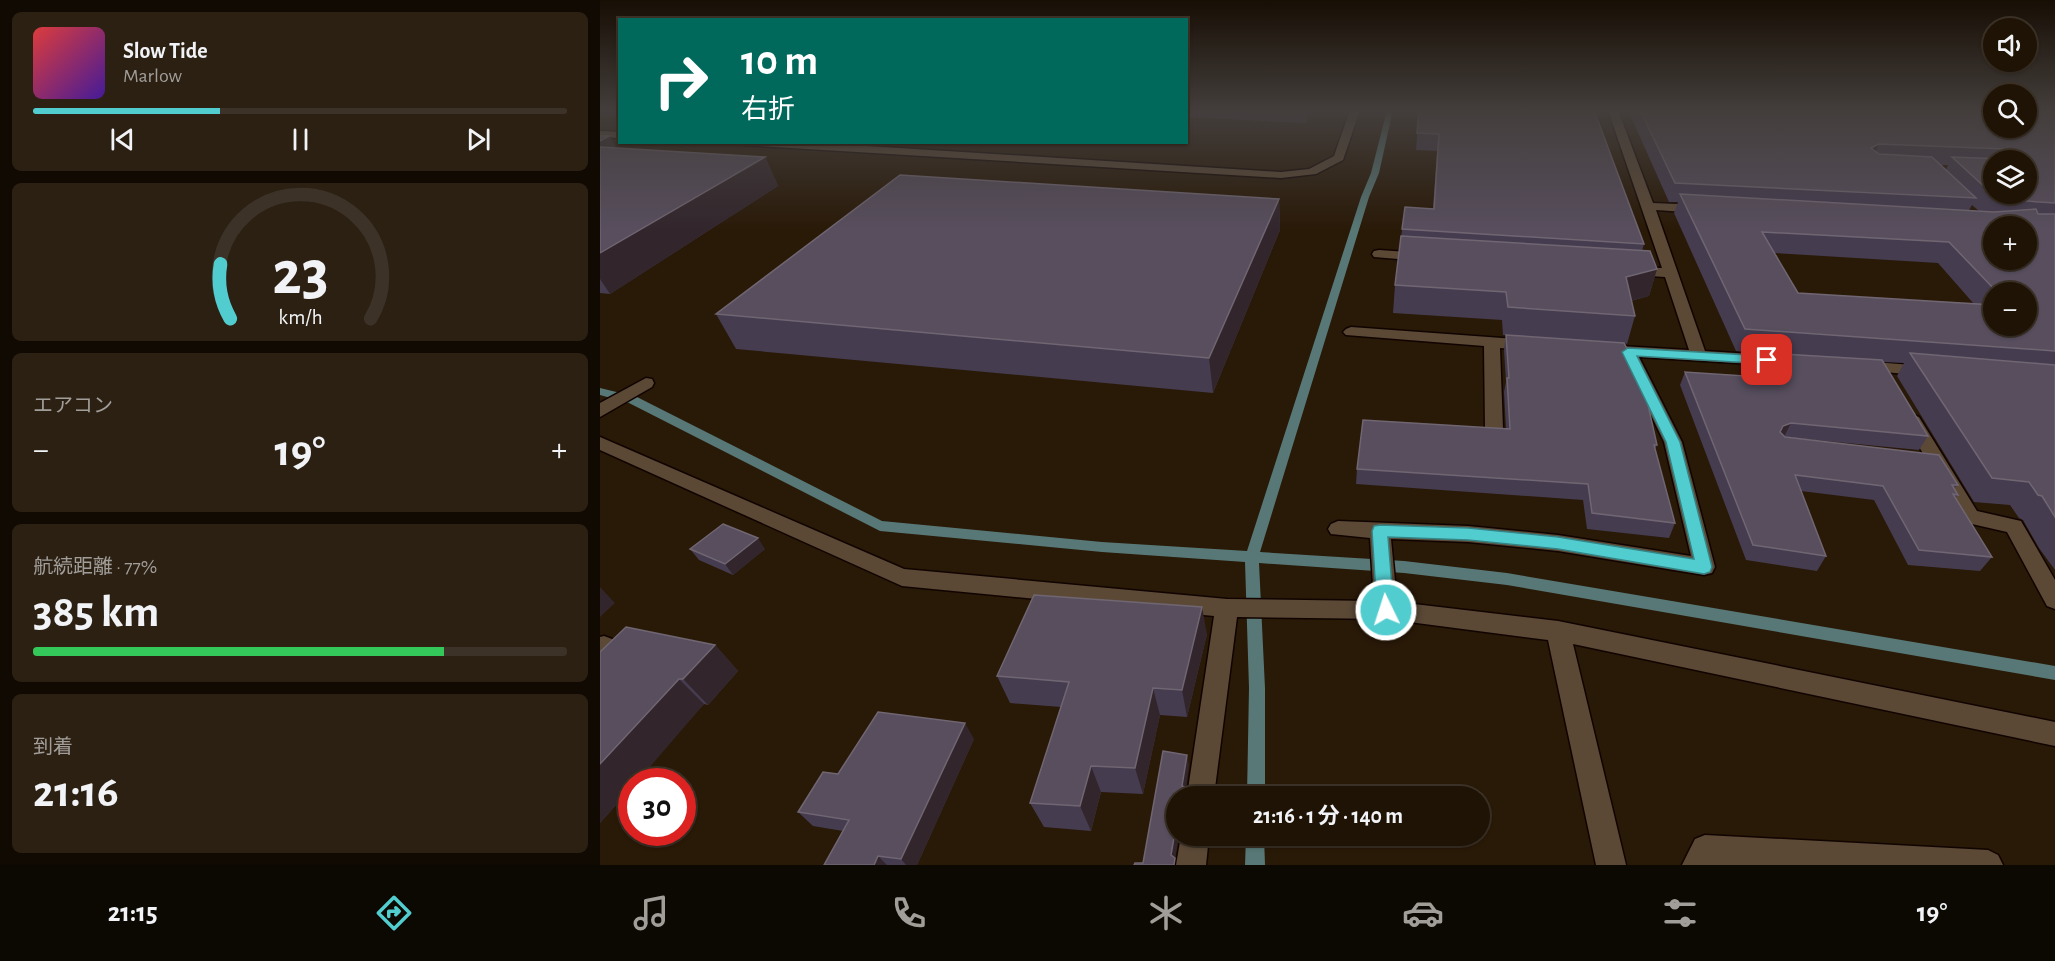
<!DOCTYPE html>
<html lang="ja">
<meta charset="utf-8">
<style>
body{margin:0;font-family:"Alegreya Sans","Noto Sans JP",sans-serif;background:#2c2013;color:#f1f3f6;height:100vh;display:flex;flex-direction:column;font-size:22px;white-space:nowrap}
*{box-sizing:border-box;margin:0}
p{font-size:20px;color:#a19e9a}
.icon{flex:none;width:33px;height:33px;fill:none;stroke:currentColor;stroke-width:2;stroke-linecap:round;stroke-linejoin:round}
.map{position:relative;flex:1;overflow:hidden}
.sheet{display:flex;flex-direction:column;gap:12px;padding:12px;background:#110a03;width:600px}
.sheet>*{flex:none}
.guide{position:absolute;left:18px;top:18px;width:570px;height:126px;border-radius:0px;box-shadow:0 2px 4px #0004,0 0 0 2px #3c3227;background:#00695c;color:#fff;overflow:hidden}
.buttons{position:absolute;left:1383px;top:18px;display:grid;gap:12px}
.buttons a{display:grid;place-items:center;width:54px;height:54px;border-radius:50%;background:#1f1305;box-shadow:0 2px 4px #0004,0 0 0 2px #3c3227;font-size:30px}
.speed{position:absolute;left:18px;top:768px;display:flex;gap:12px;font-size:30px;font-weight:700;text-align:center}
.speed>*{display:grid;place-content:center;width:78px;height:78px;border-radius:50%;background:#1f1305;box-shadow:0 2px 4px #0004,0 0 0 2px #3c3227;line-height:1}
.speed .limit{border:9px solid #d22;background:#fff;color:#111}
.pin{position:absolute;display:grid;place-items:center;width:51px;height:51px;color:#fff;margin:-26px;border-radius:12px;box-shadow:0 3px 9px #0006}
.me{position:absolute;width:66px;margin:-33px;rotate:356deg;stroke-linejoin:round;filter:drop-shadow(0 0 4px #0008)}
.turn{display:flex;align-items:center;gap:21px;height:126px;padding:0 24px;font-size:27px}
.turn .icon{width:78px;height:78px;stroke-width:2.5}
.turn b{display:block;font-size:42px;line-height:51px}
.big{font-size:45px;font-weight:700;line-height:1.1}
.sheet .tile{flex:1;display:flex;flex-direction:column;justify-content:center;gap:9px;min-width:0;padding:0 21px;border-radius:9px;background:#2c2013}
.sheet .dial{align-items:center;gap:0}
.dial svg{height:156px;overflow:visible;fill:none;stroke:#3c3227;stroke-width:7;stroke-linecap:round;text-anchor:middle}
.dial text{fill:#f1f3f6;stroke:none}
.song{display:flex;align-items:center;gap:18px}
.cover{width:72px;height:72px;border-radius:9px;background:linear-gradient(135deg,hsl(0 70% 55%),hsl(260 70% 35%))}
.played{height:6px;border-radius:3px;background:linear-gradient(90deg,#52cdcf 35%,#3c3227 35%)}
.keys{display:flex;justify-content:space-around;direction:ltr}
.heat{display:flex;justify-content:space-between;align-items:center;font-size:33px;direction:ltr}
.charge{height:9px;border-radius:4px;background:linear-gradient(90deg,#34c759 77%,#3c3227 0)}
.trip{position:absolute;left:566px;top:786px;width:324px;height:60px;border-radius:30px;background:#1f1305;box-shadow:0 2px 4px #0004,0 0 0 2px #3c3227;font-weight:700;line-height:60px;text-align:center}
.tabs{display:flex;height:96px;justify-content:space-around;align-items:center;background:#0c0802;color:#a19e9a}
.tabs .icon{width:42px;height:42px}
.tabs .selected{color:#52cdcf}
.tabs b{font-size:27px;color:#f1f3f6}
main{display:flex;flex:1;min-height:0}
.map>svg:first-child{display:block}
</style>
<main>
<section class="sheet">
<div class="tile">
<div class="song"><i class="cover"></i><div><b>Slow Tide</b><p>Marlow</p></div></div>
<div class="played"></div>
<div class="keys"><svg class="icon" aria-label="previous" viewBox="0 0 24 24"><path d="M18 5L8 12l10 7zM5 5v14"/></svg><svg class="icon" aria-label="pause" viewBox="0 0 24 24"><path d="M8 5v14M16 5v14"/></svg><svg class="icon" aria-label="next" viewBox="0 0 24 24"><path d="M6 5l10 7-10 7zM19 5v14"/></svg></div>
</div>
<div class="tile dial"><svg viewBox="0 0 100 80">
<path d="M14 69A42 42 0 1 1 86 69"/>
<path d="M14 69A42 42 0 0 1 9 41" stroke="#52cdcf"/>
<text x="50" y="56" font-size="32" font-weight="700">23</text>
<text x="50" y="72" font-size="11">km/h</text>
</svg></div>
<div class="tile"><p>エアコン</p>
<div class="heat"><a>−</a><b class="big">19°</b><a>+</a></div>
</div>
<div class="tile"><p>航続距離 · 77%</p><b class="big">385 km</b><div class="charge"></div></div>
<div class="tile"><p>到着</p><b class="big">21:16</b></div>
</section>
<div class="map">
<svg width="1455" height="865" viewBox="0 0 1455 865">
<rect width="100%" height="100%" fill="#291907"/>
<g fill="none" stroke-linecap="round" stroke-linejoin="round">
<!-- stream -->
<g fill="#577876" fill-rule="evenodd">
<polygon points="787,110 793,110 779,173 769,197 660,552 804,561 907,573 1455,666 1455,680 907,585 804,573 659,563 665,688 665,796 647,796 649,688 645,562 502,552 280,531 29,403 0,395 0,388 37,397 282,521 502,542 647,551 761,197 771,173"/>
<polygon points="646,836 664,836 665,865 645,865"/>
</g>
<defs>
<g id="minor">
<polygon points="750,110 760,110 743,160 716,174 681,178 143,145 138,142 203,142 681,172 709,169 734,156"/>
<polygon points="1008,110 1018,110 1053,203 1100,205 1106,209 1100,213 1056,210 1105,351 1168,355 1176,360 1168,365 1039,357 1082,442 1115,567 1112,573 1104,575 958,551 868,542 791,539 797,602 958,621 1455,722 1455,746 973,644 1026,865 996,865 948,640 786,619 637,617 614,796 587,796 614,616 302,586 0,450 0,437 304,569 627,599 774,601 770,538 731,534 728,529 731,524 738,521 868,526 958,535 1091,556 1064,442 1024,359 1026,356 1004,355 996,350 1004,345 1089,350 1065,277 1032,275 1025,271 1032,267 1062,268"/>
<polygon points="0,131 20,132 20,138 0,137"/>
<polygon points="779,250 822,253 829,257 822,261 774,257 772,254 774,251"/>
<polygon points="751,327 929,340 937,345 929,350 900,348 903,429 900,433 888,433 885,429 884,346 746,335 743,332 746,329"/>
<polygon points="1262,361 1324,366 1332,371 1324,376 1256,369 1254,366 1256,363"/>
<polygon points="46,378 52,379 54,383 52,387 0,417 0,403"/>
<polygon points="1313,415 1319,417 1377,511 1421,521 1455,580 1455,609 1447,606 1407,532 1363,522 1304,421 1307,417"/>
<polygon points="4,636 12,639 16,646 12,653 0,659 0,637"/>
<polygon points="1105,835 1388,850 1398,855 1403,865 1082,865 1095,839"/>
<polygon points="581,836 609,836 606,865 576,865"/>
</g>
</defs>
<!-- minor casing -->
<use href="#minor" stroke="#110400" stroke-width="3"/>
<!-- minor -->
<use href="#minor" fill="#5b4936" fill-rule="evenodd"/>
</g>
<!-- wall -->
<g fill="#453c50" fill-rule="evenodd">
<polygon points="586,110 712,110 706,123 586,117"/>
<polygon points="819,110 1004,110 995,114 1044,244 1042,251 1057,269 1049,296 1031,301 1035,316 1027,344 1024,343 1057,445 1055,449 1075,523 1069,538 987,529 983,500 756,484 757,469 906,429 904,392 906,382 904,350 906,335 903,335 902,320 793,313 795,285 805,207 833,209 837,151 816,150"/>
<path d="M 1028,110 L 1455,110 L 1455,570 L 1439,548 L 1423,520 L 1419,518 L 1410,505 L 1374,502 L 1297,376 L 1304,363 L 1283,362 L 1328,436 L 1319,450 L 1184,437 L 1358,485 L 1354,489 L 1358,495 L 1355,499 L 1392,557 L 1380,571 L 1308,565 L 1274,500 L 1201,491 L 1226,556 L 1217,571 L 1146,560 L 1080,385 L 1085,372 L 1147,376 L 1143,365 L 1148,352 L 1136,351 L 1074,213 L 1078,202 L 1069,202 ZM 1341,165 L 1348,165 L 1346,170 ZM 1372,205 L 1379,211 L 1369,210 ZM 1174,253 L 1338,263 L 1374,304 L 1198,293 ZM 1394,292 L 1426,292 L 1394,326 Z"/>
<polygon points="0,136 9,136 16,148 165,157 178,186 10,294 0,293"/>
<polygon points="679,199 680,230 613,393 136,349 116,314"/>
<polygon points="90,549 165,549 133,575 99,560"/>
<polygon points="607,634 587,717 560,715 543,794 501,792 491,831 444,827 430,803 461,707 410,703 397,676"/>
<polygon points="115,645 138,671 108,705 104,704 32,782 32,787 0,823 0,652"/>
<polygon points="374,739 317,865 224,865 243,831 213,826 198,812 238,774"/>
</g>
<!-- shaded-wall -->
<g fill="#32262c">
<polygon points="706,110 712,110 706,123"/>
<polygon points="989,110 1004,110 987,118"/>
<polygon points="9,136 26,165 0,166 0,141"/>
<polygon points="1279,144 1271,162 1271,148"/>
<polygon points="165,157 178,186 10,294 0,279 0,253"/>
<polygon points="679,199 680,230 613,393 609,358"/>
<polygon points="1057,269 1049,296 1018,304 1026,277"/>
<polygon points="1191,423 1184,437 1176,440 1183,426"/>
<polygon points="158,538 165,549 133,575 125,564"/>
<polygon points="0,587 15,603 0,617"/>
<polygon points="602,607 607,634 587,717 582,690"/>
<polygon points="115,645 138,671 108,705 83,679"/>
<polygon points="79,679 104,704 37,782 32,782 32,787 0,823 0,764"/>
<polygon points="553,688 560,715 543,794 535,768"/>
<polygon points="365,723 374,739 317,865 306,865 301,859"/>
<polygon points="587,755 589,765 585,796 582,786"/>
<polygon points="491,766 501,792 491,831 480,806"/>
<polygon points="576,826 576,836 579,836 574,865 571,855"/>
<polygon points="278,856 287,865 274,865"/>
</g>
<!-- building -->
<g fill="#584e5e" stroke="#706672" stroke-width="1.5" fill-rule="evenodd">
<polygon points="819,110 994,110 1044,244 802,229 805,207 834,209 839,134 817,133"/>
<path d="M 1040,110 L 1394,110 L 1394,128 L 1426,128 L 1426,110 L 1455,110 L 1455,203 L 1398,199 L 1352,157 L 1404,159 L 1407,157 L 1406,149 L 1279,144 L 1271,148 L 1279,154 L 1332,157 L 1376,198 L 1075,183 ZM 1394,160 L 1426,160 L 1426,194 L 1394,194 Z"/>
<polygon points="0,136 9,136 0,141"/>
<polygon points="0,147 165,157 0,253"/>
<polygon points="300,175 679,199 609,358 116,314"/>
<path d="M 1080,194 L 1394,212 L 1436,209 L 1438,214 L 1455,214 L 1455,351 L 1145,329 ZM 1394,226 L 1426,226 L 1426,260 L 1394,260 ZM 1162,232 L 1349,242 L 1397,292 L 1426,292 L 1426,326 L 1394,326 L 1394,305 L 1198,293 Z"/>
<polygon points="801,236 1050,251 1057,269 1026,277 1035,316 908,307 906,292 795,285"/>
<polygon points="906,335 1024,343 1042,378 1057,445 1054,445 1075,523 992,513 988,484 757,469 763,420 910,429 907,378 909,378"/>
<polygon points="1148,352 1282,360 1328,436 1191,423 1183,426 1180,432 1185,437 1339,455 1358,485 1352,485 1358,495 1353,494 1392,557 1319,550 1283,486 1195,475 1226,556 1153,545 1085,372 1160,377"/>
<polygon points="1310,353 1455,365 1455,517 1442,496 1438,495 1429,482 1392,478"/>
<polygon points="123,524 158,538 125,564 90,549"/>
<polygon points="434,595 602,607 582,690 553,688 535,768 491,766 480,806 430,803 469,682 397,676"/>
<polygon points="26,627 115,645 83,679 79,679 0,764 0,652"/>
<polygon points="278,712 365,723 301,859 278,856 274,865 224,865 249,820 198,812 223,772 238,774"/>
<polygon points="563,751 587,755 582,786 588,788 586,796 576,796 576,826 571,855 575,858 574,865 534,865 535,863 543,863"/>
</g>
<!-- sky -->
<linearGradient id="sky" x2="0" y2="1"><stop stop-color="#170e04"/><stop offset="0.48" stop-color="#433e3c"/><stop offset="1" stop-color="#433e3c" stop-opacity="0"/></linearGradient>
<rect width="1455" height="231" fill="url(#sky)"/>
<!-- route -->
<polygon fill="#52cdcf" stroke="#358587" stroke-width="1.5" points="1028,348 1167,356 1173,360 1167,364 1037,356 1080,442 1112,567 1110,572 1104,574 958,549 868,540 788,537 794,610 792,615 786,617 779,615 777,610 772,531 774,526 780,525 868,528 958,537 1094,559 1066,442 1022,352"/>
</svg>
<div class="buttons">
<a><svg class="icon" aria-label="sound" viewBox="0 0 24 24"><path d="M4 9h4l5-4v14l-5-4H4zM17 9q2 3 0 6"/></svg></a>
<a><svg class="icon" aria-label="search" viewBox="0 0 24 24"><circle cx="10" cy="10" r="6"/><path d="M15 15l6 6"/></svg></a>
<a><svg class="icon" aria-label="layers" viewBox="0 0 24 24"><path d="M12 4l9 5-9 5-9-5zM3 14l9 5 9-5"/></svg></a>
<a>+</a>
<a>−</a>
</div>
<div class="speed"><div class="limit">30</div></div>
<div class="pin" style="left:1167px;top:360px;background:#d93025"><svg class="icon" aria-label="arrive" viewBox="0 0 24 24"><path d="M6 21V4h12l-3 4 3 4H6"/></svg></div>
<svg class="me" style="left:786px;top:610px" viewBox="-20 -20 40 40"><circle r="17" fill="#52cdcf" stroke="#fff" stroke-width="3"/><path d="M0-11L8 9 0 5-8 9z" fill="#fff"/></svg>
<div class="trip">21:16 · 1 分 · 140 m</div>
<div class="guide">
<div class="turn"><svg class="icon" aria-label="right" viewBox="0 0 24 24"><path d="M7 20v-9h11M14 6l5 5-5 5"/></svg><div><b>10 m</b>右折</div></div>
</div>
</div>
</main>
<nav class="tabs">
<b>21:15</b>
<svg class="icon selected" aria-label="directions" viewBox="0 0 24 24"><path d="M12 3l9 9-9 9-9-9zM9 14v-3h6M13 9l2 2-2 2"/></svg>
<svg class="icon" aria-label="music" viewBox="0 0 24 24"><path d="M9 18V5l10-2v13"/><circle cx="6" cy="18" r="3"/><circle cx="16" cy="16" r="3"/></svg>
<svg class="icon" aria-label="phone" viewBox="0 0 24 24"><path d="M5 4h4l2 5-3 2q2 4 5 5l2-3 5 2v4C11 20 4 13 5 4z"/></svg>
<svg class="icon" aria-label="climate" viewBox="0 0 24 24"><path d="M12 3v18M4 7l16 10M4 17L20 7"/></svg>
<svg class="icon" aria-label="car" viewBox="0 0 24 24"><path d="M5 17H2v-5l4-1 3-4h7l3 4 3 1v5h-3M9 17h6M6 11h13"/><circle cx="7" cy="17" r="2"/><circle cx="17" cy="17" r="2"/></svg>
<svg class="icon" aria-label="filters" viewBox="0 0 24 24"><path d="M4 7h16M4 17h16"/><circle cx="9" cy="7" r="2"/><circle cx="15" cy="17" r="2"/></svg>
<b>19°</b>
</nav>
